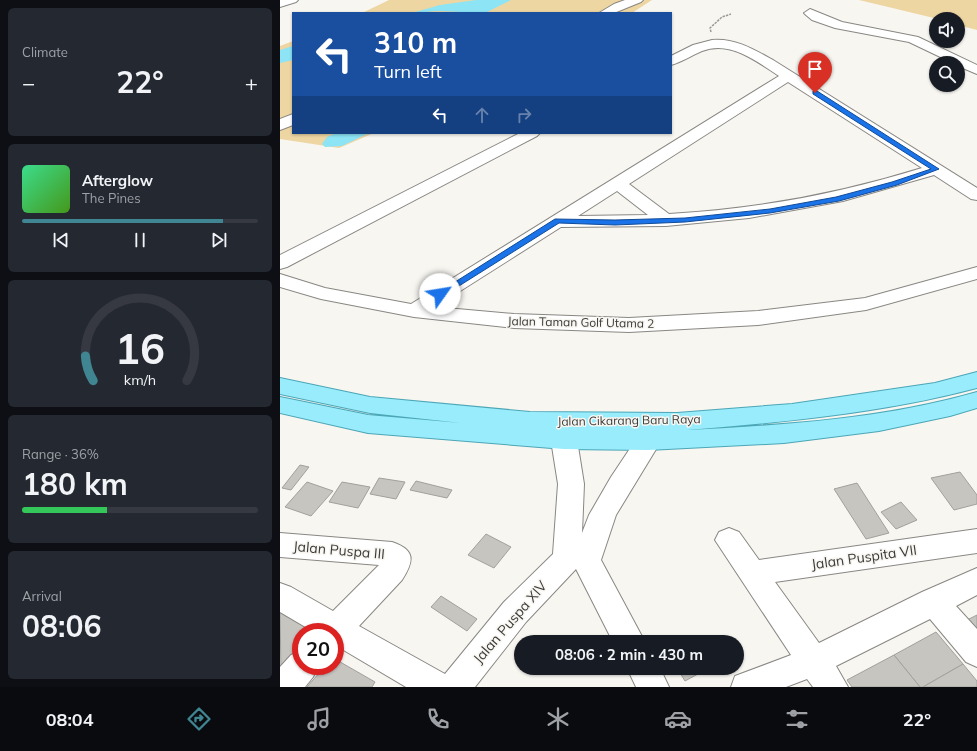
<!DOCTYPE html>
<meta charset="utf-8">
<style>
body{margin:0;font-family:Mulish,sans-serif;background:#242831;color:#f1f3f6;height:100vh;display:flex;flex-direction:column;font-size:15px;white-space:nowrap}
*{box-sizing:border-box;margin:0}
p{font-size:13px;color:#9ea1a6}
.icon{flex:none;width:22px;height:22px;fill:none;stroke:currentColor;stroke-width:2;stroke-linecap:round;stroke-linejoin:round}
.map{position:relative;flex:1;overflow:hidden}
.side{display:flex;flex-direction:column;gap:8px;padding:8px;background:#0d0f14;width:280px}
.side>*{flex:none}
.banner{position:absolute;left:12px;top:12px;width:380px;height:122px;border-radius:0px;box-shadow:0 1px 3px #0004;background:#1a4fa0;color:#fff;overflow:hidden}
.buttons{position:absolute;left:649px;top:12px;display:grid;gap:8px}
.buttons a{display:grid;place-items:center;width:36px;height:36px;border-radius:50%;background:#171b24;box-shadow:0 1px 3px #0004;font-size:20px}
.speed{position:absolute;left:12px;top:623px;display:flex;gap:8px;font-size:20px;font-weight:700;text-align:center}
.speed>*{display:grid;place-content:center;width:52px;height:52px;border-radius:50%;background:#171b24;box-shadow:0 1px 3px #0004;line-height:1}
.speed .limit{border:6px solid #d22;background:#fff;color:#111}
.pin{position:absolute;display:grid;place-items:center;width:34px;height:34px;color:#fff;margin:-41px -17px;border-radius:50% 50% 50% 0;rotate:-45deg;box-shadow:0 0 4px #0007}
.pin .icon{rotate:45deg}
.me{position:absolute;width:44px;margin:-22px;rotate:58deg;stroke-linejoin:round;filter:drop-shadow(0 0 3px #0008)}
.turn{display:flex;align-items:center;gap:14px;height:84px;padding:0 16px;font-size:18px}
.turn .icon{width:52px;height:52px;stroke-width:2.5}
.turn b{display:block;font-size:28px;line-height:34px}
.lanes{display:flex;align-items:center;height:38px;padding:0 16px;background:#0003;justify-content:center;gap:20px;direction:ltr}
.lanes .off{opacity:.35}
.big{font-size:30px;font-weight:700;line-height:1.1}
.side .card{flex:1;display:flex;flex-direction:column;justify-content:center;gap:6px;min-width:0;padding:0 14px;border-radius:6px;background:#242831}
.side .dial{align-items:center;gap:0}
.dial svg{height:104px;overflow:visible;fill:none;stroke:#363941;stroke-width:7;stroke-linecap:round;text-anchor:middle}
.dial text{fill:#f1f3f6;stroke:none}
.song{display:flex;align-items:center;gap:12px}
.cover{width:48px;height:48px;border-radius:6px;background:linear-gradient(135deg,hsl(150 70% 55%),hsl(100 70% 35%))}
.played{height:4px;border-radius:2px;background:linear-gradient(90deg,#408592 85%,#363941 85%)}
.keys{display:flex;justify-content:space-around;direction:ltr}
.heat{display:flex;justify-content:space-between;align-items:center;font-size:22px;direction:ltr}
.charge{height:6px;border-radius:3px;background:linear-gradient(90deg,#34c759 36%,#363941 0)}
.trip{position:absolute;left:234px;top:635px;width:230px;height:40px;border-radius:20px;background:#171b24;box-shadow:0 1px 3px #0004;font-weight:700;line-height:40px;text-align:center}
.menu{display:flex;height:64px;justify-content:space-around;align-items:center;background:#090b0e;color:#9ea1a6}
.menu .icon{width:28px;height:28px}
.menu .selected{color:#408592}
.menu b{font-size:18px;color:#f1f3f6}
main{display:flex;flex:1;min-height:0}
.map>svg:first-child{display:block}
</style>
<main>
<section class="side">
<div class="card"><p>Climate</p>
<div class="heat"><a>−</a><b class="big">22°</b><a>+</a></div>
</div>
<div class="card">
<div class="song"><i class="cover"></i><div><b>Afterglow</b><p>The Pines</p></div></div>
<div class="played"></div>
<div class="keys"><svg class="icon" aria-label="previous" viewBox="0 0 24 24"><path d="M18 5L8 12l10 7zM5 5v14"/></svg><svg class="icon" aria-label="pause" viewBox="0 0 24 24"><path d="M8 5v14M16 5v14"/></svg><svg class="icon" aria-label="next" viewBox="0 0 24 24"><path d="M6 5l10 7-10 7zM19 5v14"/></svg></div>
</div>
<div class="card dial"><svg viewBox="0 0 100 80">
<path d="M14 69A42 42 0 1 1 86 69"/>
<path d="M14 69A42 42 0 0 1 8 50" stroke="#408592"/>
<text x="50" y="56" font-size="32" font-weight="700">16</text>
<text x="50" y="72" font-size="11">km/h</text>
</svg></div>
<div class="card"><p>Range · 36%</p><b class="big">180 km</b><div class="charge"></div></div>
<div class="card"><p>Arrival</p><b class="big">08:06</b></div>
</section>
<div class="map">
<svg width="697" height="687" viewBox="0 0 697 687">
<rect width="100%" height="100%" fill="#f8f6f1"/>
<!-- green -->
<g fill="#eed6a2">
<polygon points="109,0 372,0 352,13 82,13"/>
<polygon points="579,0 697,0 697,30 678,25 678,19 658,19"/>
<polygon points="13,41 13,133 94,133 59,148 0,139 0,46"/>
</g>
<!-- water -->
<g fill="#8ce4f5">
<polygon points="196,0 231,0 205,13 157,11 132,13 160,5"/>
<polygon points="13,46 13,60 0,63 0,50"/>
<polygon points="56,133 89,133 62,146 45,147 42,144 47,137"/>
</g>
<!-- building -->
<g fill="#c6c5c0" stroke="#a2a09c">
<polygon points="20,465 29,467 11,490 2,488"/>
<polygon points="680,472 697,495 697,504 674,510 651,478"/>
<polygon points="99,478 125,482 116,499 90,494"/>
<polygon points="136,481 172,490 167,498 130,490"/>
<polygon points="27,482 53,491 31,516 5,507"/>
<polygon points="62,482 90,487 78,508 49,502"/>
<polygon points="577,483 609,533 586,539 554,489"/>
<polygon points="621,502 637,520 616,529 601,512"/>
<polygon points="206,534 231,547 214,568 188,555"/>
<polygon points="161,596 197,619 187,631 151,607"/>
<polygon points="0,611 36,632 21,632 21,650 1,672"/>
<polygon points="697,615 697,641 681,623"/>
<polygon points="656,632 683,664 643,687 640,687 614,655"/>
<polygon points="393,637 397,642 383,642"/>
<polygon points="614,655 640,687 572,687 567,680"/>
<polygon points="55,659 95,682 92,687 27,687 45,666 55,666"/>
<polygon points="683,664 697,681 697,687 643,687"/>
<polygon points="397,668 414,668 418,674 405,681"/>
</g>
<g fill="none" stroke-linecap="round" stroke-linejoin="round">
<defs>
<g id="minor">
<polygon points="0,0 18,0 16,2 0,7"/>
<polygon points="345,0 363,0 361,2 334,13 319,13 334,4"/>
<polygon points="530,9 562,22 638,37 697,65 697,74 678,66 678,63 673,63 629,42 555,28 532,20 526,15 524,13"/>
<path d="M 432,40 C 455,38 473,49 493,60 L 697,188 L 697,200 L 691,199 L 654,175 L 563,201 L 469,218 L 386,226 L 281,227 L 155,307 L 234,314 L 349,318 L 478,311 L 585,298 L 697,267 L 697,279 L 586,310 L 478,325 L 349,332 L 234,328 L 134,317 L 41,299 L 0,287 L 0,274 L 45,288 L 131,304 L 499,76 C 476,61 450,40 422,51 C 412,55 402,62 391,65 L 391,56 L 413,45 ZM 508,82 L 642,168 C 559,194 476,209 389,214 L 349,184 ZM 337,191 L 368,215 L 298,216 Z"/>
<polygon points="13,114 13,125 0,130 0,119"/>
<polygon points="240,133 260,133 257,136 7,267 0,269 0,255"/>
<path d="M 284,431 L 293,434 L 297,440 L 304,484 L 302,533 L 309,515 L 331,477 L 359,435 L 368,432 L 377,435 L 381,441 L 336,515 L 321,560 L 365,642 L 333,642 L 296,569 L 246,622 L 195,687 L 126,687 L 55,645 L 55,632 L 34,632 L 0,612 L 0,583 L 11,587 L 53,611 L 99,565 L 0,557 L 0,533 L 112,542 C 136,550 134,561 122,580 L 79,626 L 165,674 L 224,602 L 273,554 L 278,484 L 271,440 L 275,434 Z"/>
<polygon points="449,528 459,532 479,560 697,529 697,553 495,582 539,643 642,592 697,568 697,595 676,606 697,629 697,667 686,662 650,619 556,666 568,687 533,687 527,679 506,687 451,687 455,676 511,655 435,540 439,532"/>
<polygon points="21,651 21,666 38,666 33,677 25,687 0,687 0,667 11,655"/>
<polygon points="347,668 380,668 389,687 356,687"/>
</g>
<path id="major" d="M 697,372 L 697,388 C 603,413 505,422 408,430 C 505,425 603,419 697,392 L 697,408 L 670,416 L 599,431 L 504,443 L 368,450 L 284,449 L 88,433 L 0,413 L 0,397 L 88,415 L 181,423 L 90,413 L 0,394 L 0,378 L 90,397 L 250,412 L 397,413 L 512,404 L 655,383 Z"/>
</defs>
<!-- minor casing -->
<use href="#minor" stroke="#898783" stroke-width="2"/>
<!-- major casing -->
<use href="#major" stroke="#4ca6b6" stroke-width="2"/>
<!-- path -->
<polyline stroke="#9b9a97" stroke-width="1.5" stroke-dasharray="2.5 1" stroke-linecap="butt" points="431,32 430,28 442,17 451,14"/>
<!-- minor -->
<use href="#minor" fill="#fff" fill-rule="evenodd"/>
<!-- major -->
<use href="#major" fill="#98ecfb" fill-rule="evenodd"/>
</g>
<!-- route -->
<polygon fill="#1a73e8" stroke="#114b97" points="533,91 537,91 659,169 617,185 559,201 490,213 405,222 335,225 279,223 163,296 157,296 156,294 275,219 335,220 405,218 490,209 556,197 612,182 651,169 533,94"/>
<g text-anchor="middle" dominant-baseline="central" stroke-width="3" stroke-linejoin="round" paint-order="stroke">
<!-- street labels -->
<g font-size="12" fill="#3c3b3a" stroke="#f8f6f1">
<text transform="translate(301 322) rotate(1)">Jalan Taman Golf Utama 2</text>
<text transform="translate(349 420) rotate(-1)">Jalan Cikarang Baru Raya</text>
</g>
<!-- near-street labels -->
<g font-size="14" fill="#3c3b3a" stroke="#f8f6f1">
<text transform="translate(59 550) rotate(5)">Jalan Puspa III</text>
<text transform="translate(584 557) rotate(-8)">Jalan Puspita VII</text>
<text transform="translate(230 622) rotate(-49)">Jalan Puspa XIV</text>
</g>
</g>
</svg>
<div class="buttons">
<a><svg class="icon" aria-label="sound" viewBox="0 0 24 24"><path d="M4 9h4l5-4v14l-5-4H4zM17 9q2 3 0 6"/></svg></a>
<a><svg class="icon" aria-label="search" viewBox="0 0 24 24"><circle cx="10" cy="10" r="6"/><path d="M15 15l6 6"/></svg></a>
</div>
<div class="speed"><div class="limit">20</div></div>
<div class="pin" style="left:535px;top:93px;background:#d93025"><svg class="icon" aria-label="arrive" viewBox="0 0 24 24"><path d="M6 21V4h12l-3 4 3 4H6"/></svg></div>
<svg class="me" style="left:160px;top:294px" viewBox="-20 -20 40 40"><circle r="19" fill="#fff"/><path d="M0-13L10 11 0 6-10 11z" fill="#1a73e8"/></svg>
<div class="trip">08:06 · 2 min · 430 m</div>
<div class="banner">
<div class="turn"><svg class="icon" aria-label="left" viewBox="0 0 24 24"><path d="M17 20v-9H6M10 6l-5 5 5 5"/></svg><div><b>310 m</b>Turn left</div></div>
<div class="lanes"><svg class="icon" aria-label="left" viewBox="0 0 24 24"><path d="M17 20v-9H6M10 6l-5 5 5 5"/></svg><svg class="icon off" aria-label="ahead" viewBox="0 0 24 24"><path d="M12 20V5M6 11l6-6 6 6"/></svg><svg class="icon off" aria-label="right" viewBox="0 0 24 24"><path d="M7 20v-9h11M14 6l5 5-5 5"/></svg></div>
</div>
</div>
</main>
<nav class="menu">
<b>08:04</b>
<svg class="icon selected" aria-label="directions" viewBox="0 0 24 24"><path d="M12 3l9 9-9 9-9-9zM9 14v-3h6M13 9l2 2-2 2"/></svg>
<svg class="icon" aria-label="music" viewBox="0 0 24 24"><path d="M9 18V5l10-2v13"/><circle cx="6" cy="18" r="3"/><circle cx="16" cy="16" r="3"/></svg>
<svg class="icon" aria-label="phone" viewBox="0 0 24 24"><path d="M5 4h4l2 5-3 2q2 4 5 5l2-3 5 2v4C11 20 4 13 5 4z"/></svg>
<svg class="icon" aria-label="climate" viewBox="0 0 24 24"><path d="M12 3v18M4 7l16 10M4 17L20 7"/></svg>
<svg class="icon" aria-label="car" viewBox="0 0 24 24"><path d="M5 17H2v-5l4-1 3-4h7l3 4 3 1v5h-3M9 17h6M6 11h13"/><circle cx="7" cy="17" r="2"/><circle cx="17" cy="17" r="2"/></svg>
<svg class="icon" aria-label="filters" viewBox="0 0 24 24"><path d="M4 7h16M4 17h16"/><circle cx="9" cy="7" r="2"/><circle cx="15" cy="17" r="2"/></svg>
<b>22°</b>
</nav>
